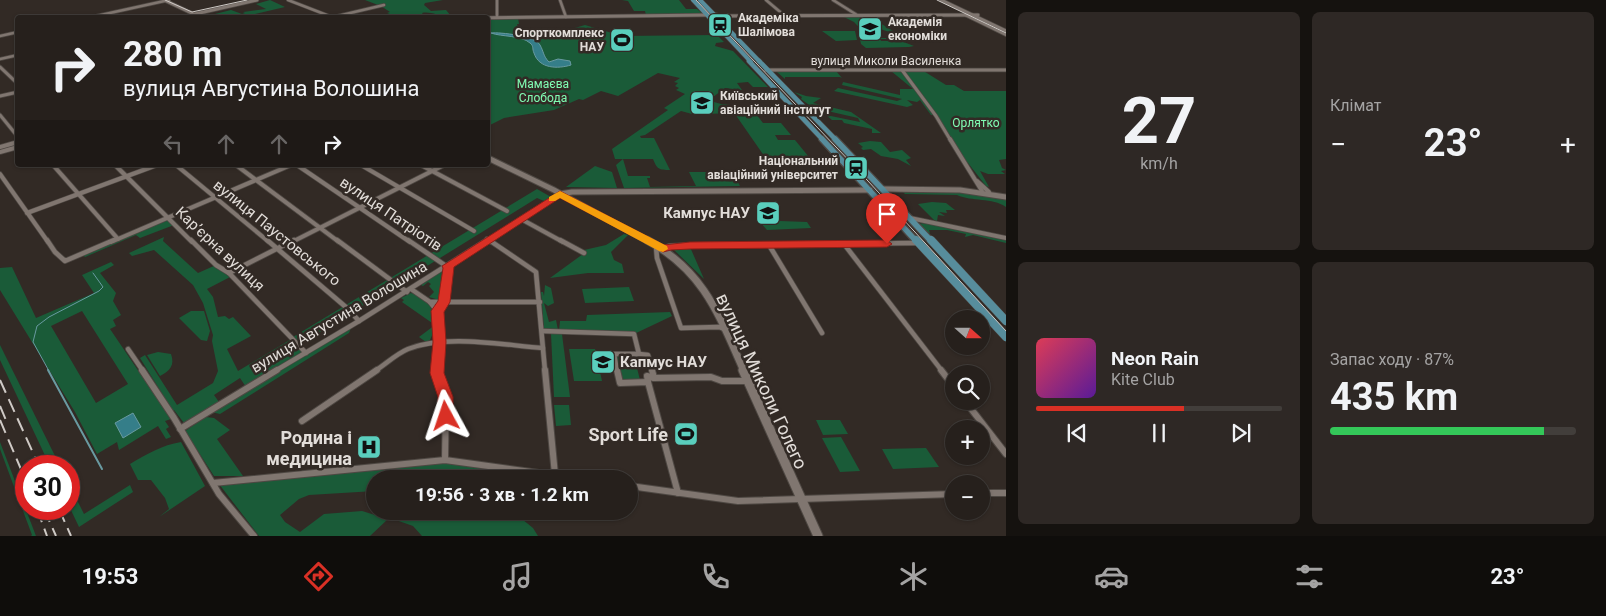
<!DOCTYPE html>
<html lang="uk">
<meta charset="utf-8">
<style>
body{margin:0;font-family:Roboto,sans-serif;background:#2e2825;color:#f1f3f6;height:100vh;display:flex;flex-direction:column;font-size:19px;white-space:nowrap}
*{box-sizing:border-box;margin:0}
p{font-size:16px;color:#a4a3a3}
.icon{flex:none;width:28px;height:28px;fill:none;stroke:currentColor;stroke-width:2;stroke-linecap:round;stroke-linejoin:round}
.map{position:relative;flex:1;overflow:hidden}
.details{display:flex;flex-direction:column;gap:12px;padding:12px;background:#15120f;width:600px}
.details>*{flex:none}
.hud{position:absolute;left:15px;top:15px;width:475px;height:152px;border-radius:5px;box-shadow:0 1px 4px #0004,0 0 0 1px #423e3b;background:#26201c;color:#f1f3f6;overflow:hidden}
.needle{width:32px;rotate:111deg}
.buttons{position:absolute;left:945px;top:310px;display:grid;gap:10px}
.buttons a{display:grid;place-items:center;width:45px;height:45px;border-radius:50%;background:#26201c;box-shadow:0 1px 4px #0004,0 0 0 1px #423e3b;font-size:25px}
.speed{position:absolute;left:15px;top:455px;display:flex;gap:10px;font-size:25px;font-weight:700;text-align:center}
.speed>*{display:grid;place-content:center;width:65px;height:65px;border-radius:50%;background:#26201c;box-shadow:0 1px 4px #0004,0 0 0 1px #423e3b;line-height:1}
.speed .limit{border:8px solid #d22;background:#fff;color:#111}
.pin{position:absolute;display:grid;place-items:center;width:42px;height:42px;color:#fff;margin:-51px -21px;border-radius:50% 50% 50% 0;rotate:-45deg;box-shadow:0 0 5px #0007}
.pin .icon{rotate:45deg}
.me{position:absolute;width:55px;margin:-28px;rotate:355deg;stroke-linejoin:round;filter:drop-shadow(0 0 4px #0008)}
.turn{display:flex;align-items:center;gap:18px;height:105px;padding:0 25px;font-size:22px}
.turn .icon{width:65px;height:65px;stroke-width:2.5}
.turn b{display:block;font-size:35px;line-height:42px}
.lanes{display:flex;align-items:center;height:48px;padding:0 25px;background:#0003;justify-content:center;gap:25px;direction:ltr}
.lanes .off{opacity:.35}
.big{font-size:38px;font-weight:700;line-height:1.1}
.details .tile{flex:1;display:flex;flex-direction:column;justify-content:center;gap:8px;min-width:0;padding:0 18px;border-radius:8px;background:#2e2825}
.details .dial{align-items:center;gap:0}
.dial b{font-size:65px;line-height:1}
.song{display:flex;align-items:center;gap:15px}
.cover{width:60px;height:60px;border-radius:8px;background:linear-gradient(135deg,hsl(350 70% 55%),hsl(270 70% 35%))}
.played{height:5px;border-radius:2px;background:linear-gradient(90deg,#d93025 60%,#423e3b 60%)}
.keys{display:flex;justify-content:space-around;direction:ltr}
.heat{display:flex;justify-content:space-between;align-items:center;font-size:28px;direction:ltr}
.charge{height:8px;border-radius:4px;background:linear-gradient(90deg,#34c759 87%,#423e3b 0)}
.details .tiles{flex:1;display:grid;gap:12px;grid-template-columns:repeat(2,1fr)}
.trip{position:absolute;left:366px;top:470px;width:272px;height:50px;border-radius:25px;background:#26201c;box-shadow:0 1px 4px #0004,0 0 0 1px #423e3b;font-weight:700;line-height:50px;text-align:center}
.dock{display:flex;height:80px;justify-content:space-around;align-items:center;background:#0f0d0b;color:#a4a3a3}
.dock .icon{width:35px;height:35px}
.dock .on{color:#d93025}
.dock b{font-size:22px;color:#f1f3f6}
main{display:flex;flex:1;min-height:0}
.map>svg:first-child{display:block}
</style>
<main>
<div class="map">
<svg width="1006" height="536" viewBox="0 0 1006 536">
<rect width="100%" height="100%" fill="#322a25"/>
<!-- green -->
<g fill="#1a5b38" fill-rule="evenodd">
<polygon points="270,0 285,7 251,15 234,16 235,17 223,17 215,14 231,10 242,14 245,13 243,12 266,9 256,4"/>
<path d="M 365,0 L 443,0 L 425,3 L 424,5 L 431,11 L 446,10 L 451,16 C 439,17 431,11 422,13 L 424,16 L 422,16 L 423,17 L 398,17 L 387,13 L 390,12 L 381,6 L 385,5 L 378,5 Z"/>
<polygon points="622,0 679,0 686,9 697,9 703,14 646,15 645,11 634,11 628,1"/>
<path d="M 844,17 L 859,17 L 870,26 L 861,26 L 878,38 L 891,38 L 887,34 C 892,35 895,38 900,38 C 890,30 878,30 868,23 L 880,23 L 906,39 L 880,39 L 881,41 L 901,41 L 914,46 L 909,47 L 866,48 L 861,44 L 860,39 L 870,39 L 854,22 Z"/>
<path d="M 488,18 L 518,18 L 519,24 L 517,24 L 518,27 L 554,34 L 585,25 L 622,36 L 717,35 L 724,42 L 716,43 L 715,46 L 733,51 L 768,87 L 753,87 L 748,82 L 737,83 L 742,90 L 725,88 L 713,97 L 706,94 L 700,98 L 721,104 L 749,107 L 754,113 L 692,114 L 681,111 L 645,135 L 640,136 L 641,138 L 654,138 L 670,170 C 659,170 657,169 653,159 L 615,159 L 612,149 L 668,110 L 664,108 L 685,94 L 676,90 L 679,88 L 675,86 L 678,83 L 674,82 L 680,78 L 658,73 L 618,96 L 601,91 L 583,100 L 579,99 L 554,110 L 504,118 L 488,126 Z"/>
<polygon points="822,31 855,31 857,40 836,41"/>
<polygon points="903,70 922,70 946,85 954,85 964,91 1006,91 1006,159 999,160 1002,168 1006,170 1001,171 1005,174 988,174 980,171 989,187 986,186 968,163 964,162 936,116"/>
<polygon points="836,71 842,78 840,77 785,77 785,79 777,72"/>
<polygon points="891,71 902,71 933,115 931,115 920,100 917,102 907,100 913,105 907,107 834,91 838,88 897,101 902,99 842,85 843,82 900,95 900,89 913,89"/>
<polygon points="794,92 806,96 821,98 813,103 851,112 881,133 872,133 872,129 844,123 842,120 832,120 826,115 860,122 858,118 823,110 816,110 801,99 802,97"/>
<polygon points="735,114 756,114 763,123 781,123 791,135 775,135 778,140 795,140 813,162 767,160"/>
<polygon points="870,141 881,142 890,152 902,150 911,158 906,160 911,166 898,159 881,156 871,149 863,150 861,148 863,147 858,143"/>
<polygon points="623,159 628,176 650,176 650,178 647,178 650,187 696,186 689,172 724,172 723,170 731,170 740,186 624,188 616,165"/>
<polygon points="595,166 612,172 617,188 566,187"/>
<polygon points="537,189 551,197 544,201 537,198 301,344 293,337"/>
<path d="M 901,190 L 950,191 L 1006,198 L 1006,207 C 992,197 972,202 957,195 L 905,194 Z"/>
<polygon points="932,202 946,203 955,210 946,210 947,213 939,212 945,216 938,215 937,221 934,220 918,204"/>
<polygon points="167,219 174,225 140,238 136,235 85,257 82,254"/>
<polygon points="780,221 807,222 811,228 767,230 760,222"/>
<polygon points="925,223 1006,239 1006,243 973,235 965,237 966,234 947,230 929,230 930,233 926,232 917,224"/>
<polygon points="624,234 628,235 611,252 614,260 622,264 624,273 588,273 550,278 583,254 584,250 606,245"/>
<polygon points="164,237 163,241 198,273 216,265 232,276 207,289 213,297 218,317 225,316 229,319 233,317 251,336 227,349 238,371 293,338 306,353 246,387 240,378 214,395 219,402 186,423 184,423 174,410 173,411 140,358 145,355 177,405 213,383 218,371 212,341 213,335 203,303 193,285 154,250 132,256 129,253"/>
<polygon points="690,247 704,279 673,249"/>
<path d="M 111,262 L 114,265 L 100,273 L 116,293 L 113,301 L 121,315 L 113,320 L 116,326 L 110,329 L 171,419 L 165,421 L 169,427 L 166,429 L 171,437 L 166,439 L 158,426 L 119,450 L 117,442 L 97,454 L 75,412 L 0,290 L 0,268 L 12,267 L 36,318 L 94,293 L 82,275 ZM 82,311 L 128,384 L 96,403 L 51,326 Z"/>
<polygon points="443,270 447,273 443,296 439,300 429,297 434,292 429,286 431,284 428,282 423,286 421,285"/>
<polygon points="545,285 551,288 554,303 548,306 544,303 549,322 556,320 558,330 544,329 541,292 543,292 544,296"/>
<polygon points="629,287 634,301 585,303 582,289"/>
<path d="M 411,293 C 432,300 432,310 439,327 L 433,333 L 430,340 L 426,342 L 419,337 L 435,325 L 402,302 L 404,300 L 401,298 Z"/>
<polygon points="191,311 204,311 210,331 207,341 201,340 179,318"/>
<polygon points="670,312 672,316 634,334 559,331 560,321 586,321 587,315"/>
<polygon points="351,328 349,333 220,414 211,412"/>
<polygon points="551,334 562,334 570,397 554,397"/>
<polygon points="0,345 60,466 50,466 0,360"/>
<polygon points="569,349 595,349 602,381 574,381"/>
<path d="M 158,352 L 171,354 C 175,365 170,371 160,376 L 147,355 Z"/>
<polygon points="616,355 625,355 626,360 635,360 640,380 622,381"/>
<polygon points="554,405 569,405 571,425 556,426"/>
<polygon points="206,417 214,418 230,430 217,439 243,476 214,476 185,431"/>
<polygon points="816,420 840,420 848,434 823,435"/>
<polygon points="841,437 860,471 840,472 822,438"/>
<polygon points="0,442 36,536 31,536 32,535 0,449"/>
<path d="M 181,442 L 205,486 L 159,517 L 169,509 L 165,498 L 151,480 L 138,480 L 130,464 C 147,454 162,445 181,442 Z"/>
<polygon points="926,448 939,467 893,469 882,449"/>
<polygon points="445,460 559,479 375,479 375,491 309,495 299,499 280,515 285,522 300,532 324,514 362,511 388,519 370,536 259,536 219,484"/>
<polygon points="69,484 84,514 130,485 133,492 79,527 69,506"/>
<polygon points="404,511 512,511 533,528 538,536 422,536 413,526 376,513"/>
</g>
<!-- water -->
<g fill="#357e89" stroke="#699aa1">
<path d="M 491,33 C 500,32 536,36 540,45 C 544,52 543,56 549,62 L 558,59 L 570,61 L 571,65 C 558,69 539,69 534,53 C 532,49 534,46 530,43 C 521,35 502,37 491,33 Z"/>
<polygon points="133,413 141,427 123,438 115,423"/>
</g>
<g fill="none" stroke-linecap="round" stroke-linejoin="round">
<!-- stream-far1 -->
<polyline stroke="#699aa1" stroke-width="1" points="49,371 33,342 37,326 49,317 99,291 103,287 93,273"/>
<!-- stream -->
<polyline stroke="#699aa1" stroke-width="2" points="48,370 102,469"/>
<defs>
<g id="minor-far4">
<polyline points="288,0 332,17"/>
<polyline points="497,0 497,17"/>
<polyline points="560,0 566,17"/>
<polyline points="766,0 785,16"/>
<polyline points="833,0 857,15"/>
<polyline points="965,15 1006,35"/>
<polyline points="87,18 169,0"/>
<polyline points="180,18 195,14"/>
<polyline points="329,18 384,5"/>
<polyline points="0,36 18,32"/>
<polyline points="0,59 18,55"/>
</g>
<g id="minor-far3">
<polyline points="0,67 18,84"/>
<polyline points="766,70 1006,70"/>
<polyline points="902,70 936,116 951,141"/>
<polyline points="0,96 18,92"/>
<polyline points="0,115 18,137"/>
</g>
<g id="minor-far2">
<polyline points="950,139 982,191"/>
<polyline points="0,147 18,142"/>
<polyline points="0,152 18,147"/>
<polyline points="53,165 118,239"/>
<polyline points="115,165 192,242"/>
<polyline points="176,165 269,242"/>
<polyline points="236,165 339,242"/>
<polyline points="297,165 410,242"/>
<polyline points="361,165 474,231"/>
<polyline points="421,165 507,211"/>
<polyline points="0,174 48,242"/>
<polyline points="977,181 989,192"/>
<polyline points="27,213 157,165"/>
<polyline points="910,218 1006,238"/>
<polyline points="521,219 563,242"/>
<polyline points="487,239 491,242"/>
<polyline points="111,242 291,165"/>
<polyline points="292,242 444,165"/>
<polyline points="485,242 560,194"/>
</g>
<g id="minor-far1">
<polyline points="47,240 55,252 65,261 114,240"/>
<polyline points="191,240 216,265 229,273 306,353"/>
<polyline points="267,240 347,308 359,321"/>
<polyline points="337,240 407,292"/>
<polyline points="408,240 449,268 444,302 437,311 440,343 437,371"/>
<polyline points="489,240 536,272 545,371"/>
<polyline points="560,240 584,253"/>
<polyline points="844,244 942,371"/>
<polyline points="769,245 822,333"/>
<polyline points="656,246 657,258 681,328 719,327 724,329"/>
<polyline points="663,249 669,246 690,245 918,243"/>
<polyline points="229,273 294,240"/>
<polyline points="411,289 430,302 437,311"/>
<polyline points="430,302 540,302"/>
<polyline points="542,331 634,334 639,354 648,355 652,371"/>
<polyline points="128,349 143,371"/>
<polyline points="275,371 359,321 487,240"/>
<path d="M 375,371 C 386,364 396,354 408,349 C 446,334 502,345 543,348"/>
<polyline points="617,371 614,354 639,354"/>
</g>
<g id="minor">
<polyline points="142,370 174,418 219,494 254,536"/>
<polyline points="437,370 446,397 445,460"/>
<polyline points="545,370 555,475"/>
<polyline points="617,370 620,383 648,382 678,493"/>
<polyline points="652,370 654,378 711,377 722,381 747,381"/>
<polyline points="941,370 954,387"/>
<polyline points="648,382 647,376 654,378"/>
<polyline points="965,401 1006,454"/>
<polyline points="302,421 377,370"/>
<polyline points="180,429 277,370"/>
<polyline points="213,483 445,460 583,479"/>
<polyline points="630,486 738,501 954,494"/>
<polyline points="981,493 1006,493"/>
</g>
<g id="tertiary-far1">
<polyline points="713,14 721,16 978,15"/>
<polyline points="474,18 707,15"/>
</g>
<polyline id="tertiary" points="883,189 960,190 1006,197"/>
<g id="secondary-far3">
<polyline points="164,0 202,18"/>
<polyline points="941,0 1006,31"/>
<polyline points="195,14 257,0"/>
</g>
<g id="secondary-far2">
<polyline points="488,158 554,190 649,242"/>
<polyline points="560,194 572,192 870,190"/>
</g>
<path id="secondary-far1" d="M 647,240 C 704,271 719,315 744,371"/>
<polyline id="secondary" points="743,370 818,536"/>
<g id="primary-far3">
<polyline points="693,0 751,62"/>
<polyline points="700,0 760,62"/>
</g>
<g id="primary-far2">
<polyline points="749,61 824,141"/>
<polyline points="759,61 837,141"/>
</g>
<g id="primary-far1">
<polyline points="822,139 917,242"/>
<polyline points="835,139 932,242"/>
</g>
<g id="primary">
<polyline points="916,240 1006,337"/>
<polyline points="931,240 1006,321"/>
</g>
</defs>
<!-- minor-far4 casing -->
<use href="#minor-far4" stroke="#4e4843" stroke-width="4"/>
<!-- minor-far3 casing -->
<use href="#minor-far3" stroke="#4e4843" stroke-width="4.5"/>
<!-- minor-far2 casing -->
<use href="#minor-far2" stroke="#4e4843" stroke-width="5.5"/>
<!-- minor-far1 casing -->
<use href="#minor-far1" stroke="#4e4843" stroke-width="6"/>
<!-- minor casing -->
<use href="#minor" stroke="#4e4843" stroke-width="8"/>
<!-- tertiary-far1 casing -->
<use href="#tertiary-far1" stroke="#4e4843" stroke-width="4.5"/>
<!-- tertiary casing -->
<use href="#tertiary" stroke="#4e4843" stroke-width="7"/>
<!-- secondary-far3 casing -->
<use href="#secondary-far3" stroke="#4e4843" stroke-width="4.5"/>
<!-- secondary-far2 casing -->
<use href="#secondary-far2" stroke="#4e4843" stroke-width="7"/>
<!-- secondary-far1 casing -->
<use href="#secondary-far1" stroke="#4e4843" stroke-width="9"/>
<!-- secondary casing -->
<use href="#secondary" stroke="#4e4843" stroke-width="11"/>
<!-- primary-far3 casing -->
<use href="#primary-far3" stroke="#4e4843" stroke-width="5"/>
<!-- primary-far2 casing -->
<use href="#primary-far2" stroke="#4e4843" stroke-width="5.5"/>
<!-- primary-far1 casing -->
<use href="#primary-far1" stroke="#4e4843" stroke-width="8"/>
<!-- primary casing -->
<use href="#primary" stroke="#4e4843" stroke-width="9"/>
<!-- minor-far4 -->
<use href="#minor-far4" stroke="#807670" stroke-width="2.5"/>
<!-- minor-far3 -->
<use href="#minor-far3" stroke="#807670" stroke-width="3"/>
<!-- minor-far2 -->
<use href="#minor-far2" stroke="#807670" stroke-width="4"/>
<!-- minor-far1 -->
<use href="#minor-far1" stroke="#807670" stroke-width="4.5"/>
<!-- minor -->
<use href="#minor" stroke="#807670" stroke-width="6"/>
<!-- tertiary-far1 -->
<use href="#tertiary-far1" stroke="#807670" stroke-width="3"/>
<!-- tertiary -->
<use href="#tertiary" stroke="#807670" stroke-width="5"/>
<!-- secondary-far3 -->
<use href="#secondary-far3" stroke="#807670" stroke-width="3"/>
<!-- secondary-far2 -->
<use href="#secondary-far2" stroke="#807670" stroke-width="5"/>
<!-- secondary-far1 -->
<use href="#secondary-far1" stroke="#807670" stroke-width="7"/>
<!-- secondary -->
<use href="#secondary" stroke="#807670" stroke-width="9"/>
<!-- primary-far3 -->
<use href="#primary-far3" stroke="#578d9c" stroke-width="4"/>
<!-- primary-far2 -->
<use href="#primary-far2" stroke="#578d9c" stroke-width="4.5"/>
<!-- primary-far1 -->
<use href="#primary-far1" stroke="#578d9c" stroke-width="5.5"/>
<!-- primary -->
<use href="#primary" stroke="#578d9c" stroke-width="8"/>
<!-- tram -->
<g stroke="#cfcac6" stroke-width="1">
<polyline points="165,0 192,12 247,0"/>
<polyline points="696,0 856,168 1006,331"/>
<polyline points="937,0 1006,33"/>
</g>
<!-- rail -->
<g stroke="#cfcac6" stroke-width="2" stroke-dasharray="14 7" stroke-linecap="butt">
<polyline points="0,380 39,466"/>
<polyline points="0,406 8,425"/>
<polyline points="0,420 26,481"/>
<polyline points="37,509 47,536"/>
<polyline points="44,509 56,536"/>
<polyline points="59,509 71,536"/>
</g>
</g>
<!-- route -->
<polygon fill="#d93025" stroke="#8d1f18" points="560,191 664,245 690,242 887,240 892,244 887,247 690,249 671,250 663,252 560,198 454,267 450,302 444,312 446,342 444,373 453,397 453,416 451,421 446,422 440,421 438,416 438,397 430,373 433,342 431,311 438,301 443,268 442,266"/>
<!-- slow -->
<polygon fill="#f59e0b" points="560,191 667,246 668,249 663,252 659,251 560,198 555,201 549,201 549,197"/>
<!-- icons -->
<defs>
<symbol id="station-square" viewBox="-11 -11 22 22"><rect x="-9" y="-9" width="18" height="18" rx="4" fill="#5acebd" stroke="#322a25"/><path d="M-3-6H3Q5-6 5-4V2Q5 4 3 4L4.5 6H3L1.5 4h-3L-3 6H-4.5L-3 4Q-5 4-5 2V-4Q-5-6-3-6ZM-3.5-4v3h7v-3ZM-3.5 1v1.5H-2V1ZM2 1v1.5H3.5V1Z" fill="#111"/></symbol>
<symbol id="university-square" viewBox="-11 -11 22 22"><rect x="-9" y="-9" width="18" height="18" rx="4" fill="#5acebd" stroke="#322a25"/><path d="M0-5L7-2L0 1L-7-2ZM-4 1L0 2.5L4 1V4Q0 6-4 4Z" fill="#111"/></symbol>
<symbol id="stadium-square" viewBox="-11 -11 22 22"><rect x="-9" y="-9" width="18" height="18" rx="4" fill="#5acebd" stroke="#322a25"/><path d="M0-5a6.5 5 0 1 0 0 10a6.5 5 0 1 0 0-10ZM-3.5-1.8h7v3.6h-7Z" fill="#111"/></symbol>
<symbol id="hospital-square" viewBox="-11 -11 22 22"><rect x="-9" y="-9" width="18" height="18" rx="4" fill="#5acebd" stroke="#322a25"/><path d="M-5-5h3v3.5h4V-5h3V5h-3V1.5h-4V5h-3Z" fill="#111"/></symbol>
</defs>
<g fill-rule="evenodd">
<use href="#station-square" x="706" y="11" width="28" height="28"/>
<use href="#university-square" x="856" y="15" width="28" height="28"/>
<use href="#stadium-square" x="608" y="26" width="28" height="28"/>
<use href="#university-square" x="688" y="89" width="28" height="28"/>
<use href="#station-square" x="842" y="154" width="28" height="28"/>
<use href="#university-square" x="754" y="199" width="28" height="28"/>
<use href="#university-square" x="589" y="348" width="28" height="28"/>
<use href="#stadium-square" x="672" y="420" width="28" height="28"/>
<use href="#hospital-square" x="355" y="433" width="28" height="28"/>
</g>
<g text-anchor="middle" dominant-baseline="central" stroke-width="5" stroke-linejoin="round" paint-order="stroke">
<!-- far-poi labels -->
<g font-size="12" font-weight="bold" fill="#e2ddd9" stroke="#322a25" text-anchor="start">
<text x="738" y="18">Академіка<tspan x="738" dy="14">Шалімова</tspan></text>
<text x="888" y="22">Академія<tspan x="888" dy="14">економіки</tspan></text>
<text x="604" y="33" text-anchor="end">Спорткомплекс<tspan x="604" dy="14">НАУ</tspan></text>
<text x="720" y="96">Київський<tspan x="720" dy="14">авіаційний інститут</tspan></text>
<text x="838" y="161" text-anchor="end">Національний<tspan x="838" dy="14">авіаційний університет</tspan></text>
</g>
<!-- far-street labels -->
<g font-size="12" fill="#e2ddd9" stroke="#322a25">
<text x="886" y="61">вулиця Миколи Василенка</text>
</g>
<!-- far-park labels -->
<g font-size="12" fill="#80fcb3" stroke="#322a25">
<text x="543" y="84">Мамаєва<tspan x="543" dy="14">Слобода</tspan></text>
<text x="976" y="123">Орлятко</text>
</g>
<!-- poi labels -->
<g font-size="15" font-weight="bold" fill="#e2ddd9" stroke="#322a25" text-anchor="end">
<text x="750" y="213">Кампус НАУ</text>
<text x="620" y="362" text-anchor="start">Капмус НАУ</text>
</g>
<!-- street labels -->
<g font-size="15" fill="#e2ddd9" stroke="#322a25">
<text transform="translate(391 214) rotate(34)">вулиця Патріотів</text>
<text transform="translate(277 233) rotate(39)">вулиця Паустовського</text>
<text transform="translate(220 249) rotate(43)">Карʼєрна вулиця</text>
<text transform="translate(339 317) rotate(-31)">вулиця Августина Волошина</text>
</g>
<!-- near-street labels -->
<g font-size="18" fill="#e2ddd9" stroke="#322a25">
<text transform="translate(762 381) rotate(65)">вулиця Миколи Голего</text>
</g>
<!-- near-poi labels -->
<g font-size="18" font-weight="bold" fill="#e2ddd9" stroke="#322a25" text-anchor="end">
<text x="668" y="434">Sport Life</text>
<text x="352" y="437">Родина і<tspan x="352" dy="21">медицина</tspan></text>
</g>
</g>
</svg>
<div class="buttons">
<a><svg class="needle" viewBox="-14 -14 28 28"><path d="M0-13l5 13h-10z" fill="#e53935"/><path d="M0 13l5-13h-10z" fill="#a4a3a3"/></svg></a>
<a><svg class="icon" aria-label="search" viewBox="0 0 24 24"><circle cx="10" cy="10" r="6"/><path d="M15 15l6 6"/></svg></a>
<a>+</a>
<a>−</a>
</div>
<div class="speed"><div class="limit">30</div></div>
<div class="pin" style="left:887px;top:244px;background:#d93025"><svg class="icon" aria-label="arrive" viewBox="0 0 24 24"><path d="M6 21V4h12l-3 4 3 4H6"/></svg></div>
<svg class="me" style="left:446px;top:416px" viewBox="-20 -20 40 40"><path d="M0-17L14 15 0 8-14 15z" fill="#d93025" stroke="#fff" stroke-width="4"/></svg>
<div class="trip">19:56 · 3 хв · 1.2 km</div>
<div class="hud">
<div class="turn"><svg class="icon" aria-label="right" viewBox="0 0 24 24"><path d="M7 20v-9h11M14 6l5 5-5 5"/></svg><div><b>280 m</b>вулиця Августина Волошина</div></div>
<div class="lanes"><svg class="icon off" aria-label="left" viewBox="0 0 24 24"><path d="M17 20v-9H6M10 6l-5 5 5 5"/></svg><svg class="icon off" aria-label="ahead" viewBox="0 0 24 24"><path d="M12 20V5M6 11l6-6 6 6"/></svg><svg class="icon off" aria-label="ahead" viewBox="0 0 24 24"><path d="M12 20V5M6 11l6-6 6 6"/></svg><svg class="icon" aria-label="right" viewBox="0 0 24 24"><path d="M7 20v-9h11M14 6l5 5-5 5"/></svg></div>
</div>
</div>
<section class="details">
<div class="tiles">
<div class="tile dial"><b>27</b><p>km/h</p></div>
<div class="tile"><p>Клімат</p>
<div class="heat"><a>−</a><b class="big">23°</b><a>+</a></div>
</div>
<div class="tile">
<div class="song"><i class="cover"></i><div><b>Neon Rain</b><p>Kite Club</p></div></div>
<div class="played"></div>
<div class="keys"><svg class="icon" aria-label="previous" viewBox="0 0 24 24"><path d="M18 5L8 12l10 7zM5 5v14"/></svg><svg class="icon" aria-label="pause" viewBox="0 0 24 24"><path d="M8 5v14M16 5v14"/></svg><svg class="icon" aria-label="next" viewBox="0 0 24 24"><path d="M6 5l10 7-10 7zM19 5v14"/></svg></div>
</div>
<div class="tile"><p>Запас ходу · 87%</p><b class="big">435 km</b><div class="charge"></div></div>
</div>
</section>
</main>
<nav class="dock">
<b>19:53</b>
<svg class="icon on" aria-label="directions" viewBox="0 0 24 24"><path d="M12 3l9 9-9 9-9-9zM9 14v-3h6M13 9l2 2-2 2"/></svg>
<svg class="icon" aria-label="music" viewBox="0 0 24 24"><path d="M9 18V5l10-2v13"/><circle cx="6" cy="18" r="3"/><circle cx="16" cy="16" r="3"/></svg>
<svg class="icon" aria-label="phone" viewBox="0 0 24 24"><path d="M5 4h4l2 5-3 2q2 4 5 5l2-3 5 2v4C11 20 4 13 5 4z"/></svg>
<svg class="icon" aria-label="climate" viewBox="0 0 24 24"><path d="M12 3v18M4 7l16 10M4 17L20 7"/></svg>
<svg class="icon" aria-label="car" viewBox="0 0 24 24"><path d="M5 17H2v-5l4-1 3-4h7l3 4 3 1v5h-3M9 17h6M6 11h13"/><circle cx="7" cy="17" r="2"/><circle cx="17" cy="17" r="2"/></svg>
<svg class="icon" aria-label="filters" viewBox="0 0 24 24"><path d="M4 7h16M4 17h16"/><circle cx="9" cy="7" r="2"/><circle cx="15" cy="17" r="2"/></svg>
<b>23°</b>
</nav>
